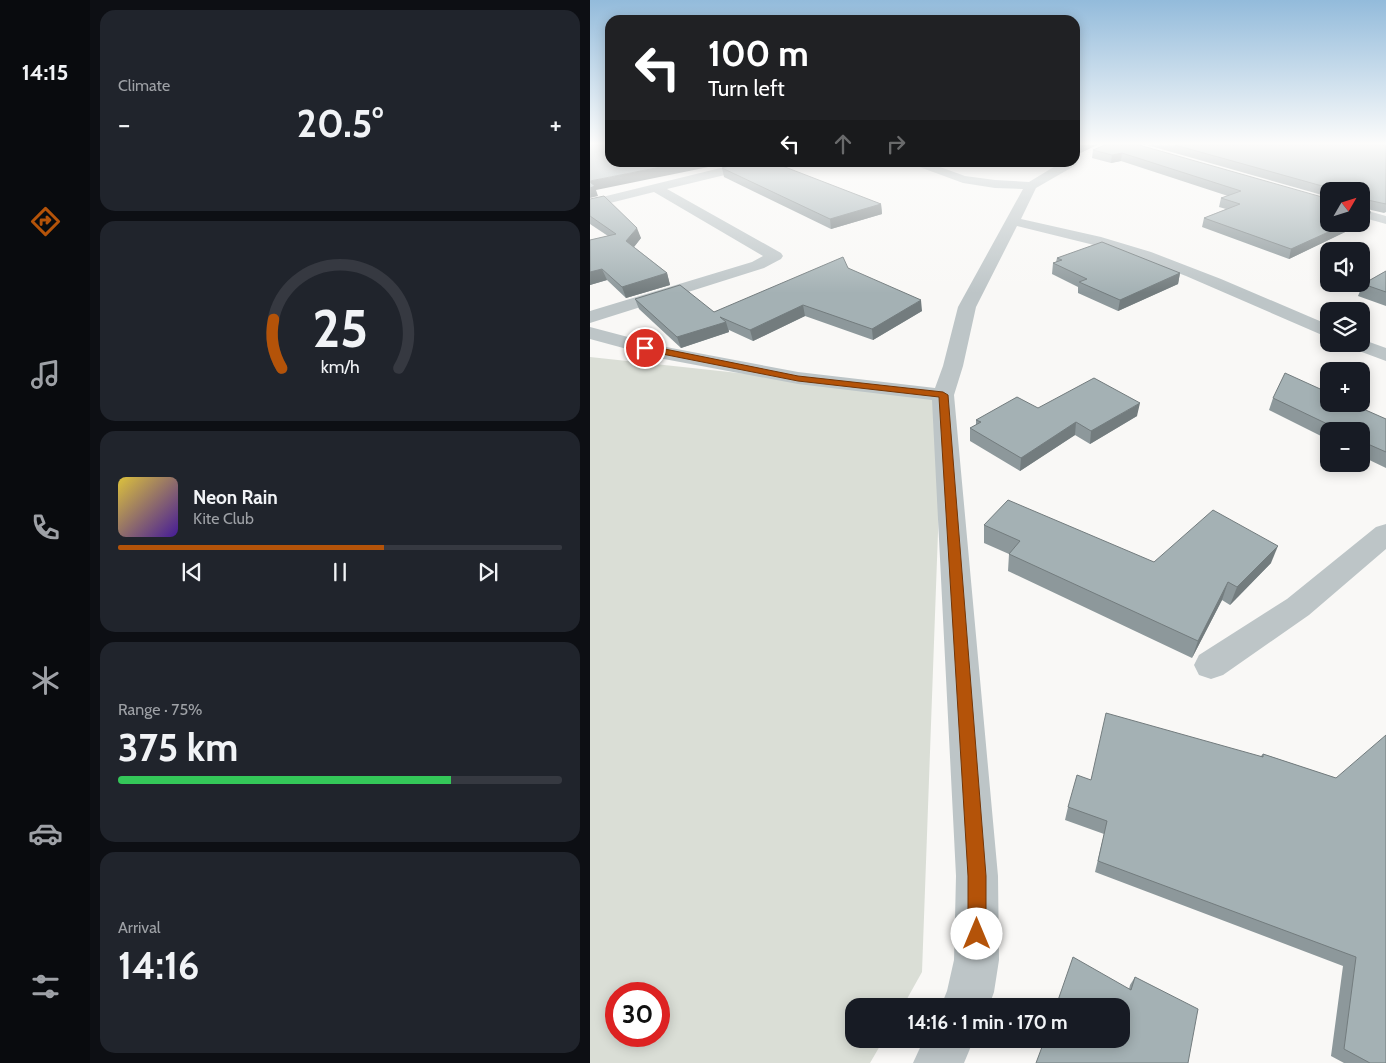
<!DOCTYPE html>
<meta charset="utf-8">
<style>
body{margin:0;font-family:Cabin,sans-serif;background:#20242c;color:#f1f3f6;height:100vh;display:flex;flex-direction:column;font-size:19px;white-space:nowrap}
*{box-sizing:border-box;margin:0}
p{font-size:16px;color:#9ea1a6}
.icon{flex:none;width:28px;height:28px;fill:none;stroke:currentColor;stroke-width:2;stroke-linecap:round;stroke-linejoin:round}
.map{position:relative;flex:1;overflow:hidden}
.panel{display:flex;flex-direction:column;gap:10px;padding:10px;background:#0d0f14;width:500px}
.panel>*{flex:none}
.hud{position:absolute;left:15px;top:15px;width:475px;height:152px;border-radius:15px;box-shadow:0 2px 12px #0003;background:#202124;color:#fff;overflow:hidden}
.needle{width:32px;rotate:51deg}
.controls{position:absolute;left:730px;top:182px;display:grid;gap:10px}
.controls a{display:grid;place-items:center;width:50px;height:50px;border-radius:10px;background:#171b24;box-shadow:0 2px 12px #0003;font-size:25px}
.speed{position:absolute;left:15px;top:982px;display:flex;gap:10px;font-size:25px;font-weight:700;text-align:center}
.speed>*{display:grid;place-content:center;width:65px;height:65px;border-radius:50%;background:#171b24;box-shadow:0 2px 12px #0003;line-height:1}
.speed .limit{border:8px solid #d22;background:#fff;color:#111}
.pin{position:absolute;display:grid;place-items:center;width:42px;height:42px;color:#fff;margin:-21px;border:2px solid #fff;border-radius:50%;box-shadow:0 1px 5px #0007}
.me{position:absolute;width:55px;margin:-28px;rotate:0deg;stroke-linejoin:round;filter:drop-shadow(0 0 4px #0008)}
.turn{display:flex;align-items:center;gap:18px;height:105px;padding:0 20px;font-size:22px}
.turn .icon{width:65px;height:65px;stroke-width:2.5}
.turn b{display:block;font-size:35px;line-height:42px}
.lanes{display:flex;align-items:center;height:48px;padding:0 20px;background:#0003;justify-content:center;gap:25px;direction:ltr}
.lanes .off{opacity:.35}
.big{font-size:38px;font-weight:700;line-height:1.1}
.panel .widget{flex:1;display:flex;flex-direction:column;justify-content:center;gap:8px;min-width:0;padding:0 18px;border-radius:15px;background:#20242c}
.panel .dial{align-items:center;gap:0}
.dial svg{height:130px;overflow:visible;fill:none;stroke:#363941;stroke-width:7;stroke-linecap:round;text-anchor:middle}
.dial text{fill:#f1f3f6;stroke:none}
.song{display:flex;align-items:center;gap:15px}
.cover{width:60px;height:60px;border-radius:8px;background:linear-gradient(135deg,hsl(50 70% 55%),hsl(260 70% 35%))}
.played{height:5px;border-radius:2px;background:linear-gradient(90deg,#b45309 60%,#363941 60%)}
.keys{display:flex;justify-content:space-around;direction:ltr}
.heat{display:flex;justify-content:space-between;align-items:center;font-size:28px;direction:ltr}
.charge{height:8px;border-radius:4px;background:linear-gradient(90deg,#34c759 75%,#363941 0)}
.trip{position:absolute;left:255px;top:998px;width:285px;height:50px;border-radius:15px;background:#171b24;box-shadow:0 2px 12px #0003;font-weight:700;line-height:50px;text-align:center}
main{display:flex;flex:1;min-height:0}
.tabs{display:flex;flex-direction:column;width:90px;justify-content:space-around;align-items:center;background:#090b0e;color:#9ea1a6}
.tabs .icon{width:35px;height:35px}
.tabs .active{color:#b45309}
.tabs b{font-size:22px;color:#f1f3f6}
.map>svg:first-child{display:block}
</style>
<main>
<nav class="tabs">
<b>14:15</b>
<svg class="icon active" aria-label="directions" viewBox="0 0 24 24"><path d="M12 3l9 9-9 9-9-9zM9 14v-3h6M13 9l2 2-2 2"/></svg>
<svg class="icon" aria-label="music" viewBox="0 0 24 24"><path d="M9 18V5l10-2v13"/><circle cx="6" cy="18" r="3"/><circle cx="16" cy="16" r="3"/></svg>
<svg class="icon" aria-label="phone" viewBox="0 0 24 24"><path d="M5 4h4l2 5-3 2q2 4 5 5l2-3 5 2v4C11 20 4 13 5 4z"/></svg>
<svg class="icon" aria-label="climate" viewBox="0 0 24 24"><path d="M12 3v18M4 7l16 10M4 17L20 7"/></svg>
<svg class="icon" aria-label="car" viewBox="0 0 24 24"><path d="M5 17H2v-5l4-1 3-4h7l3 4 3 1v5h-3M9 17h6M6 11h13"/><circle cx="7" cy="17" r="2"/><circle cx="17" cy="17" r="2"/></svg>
<svg class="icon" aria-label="filters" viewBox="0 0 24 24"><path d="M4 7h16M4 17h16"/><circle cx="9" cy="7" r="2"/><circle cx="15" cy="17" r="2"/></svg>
</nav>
<section class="panel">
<div class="widget"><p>Climate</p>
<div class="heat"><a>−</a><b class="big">20.5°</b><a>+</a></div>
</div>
<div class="widget dial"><svg viewBox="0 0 100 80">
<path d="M14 69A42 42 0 1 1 86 69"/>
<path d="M14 69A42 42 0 0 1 9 39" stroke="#b45309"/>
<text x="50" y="56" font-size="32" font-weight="700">25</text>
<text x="50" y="72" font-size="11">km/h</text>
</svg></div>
<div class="widget">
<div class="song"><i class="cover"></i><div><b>Neon Rain</b><p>Kite Club</p></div></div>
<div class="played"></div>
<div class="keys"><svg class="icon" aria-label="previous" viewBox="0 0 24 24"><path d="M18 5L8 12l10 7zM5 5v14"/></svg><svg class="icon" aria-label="pause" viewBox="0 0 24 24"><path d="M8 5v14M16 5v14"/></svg><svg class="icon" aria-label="next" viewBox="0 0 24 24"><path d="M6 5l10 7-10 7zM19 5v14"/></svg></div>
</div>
<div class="widget"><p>Range · 75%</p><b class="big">375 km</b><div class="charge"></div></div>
<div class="widget"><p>Arrival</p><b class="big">14:16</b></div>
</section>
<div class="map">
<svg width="796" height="1063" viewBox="0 0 796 1063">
<rect width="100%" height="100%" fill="#f9f8f6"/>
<!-- green -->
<path fill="#daded6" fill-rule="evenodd" d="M 0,357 L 353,395 L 332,972 L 313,1006 L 264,1006 L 264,1039 L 294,1039 L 280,1063 L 0,1063 ZM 26,994 L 69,994 L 69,1036 L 26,1036 Z"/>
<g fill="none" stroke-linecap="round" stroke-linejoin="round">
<!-- street -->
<g fill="#bdc5c7" fill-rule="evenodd">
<polygon points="485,159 488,162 486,165 446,188 431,219 511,237 561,252 631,279 739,325 739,338 596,276 549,258 500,244 427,226 386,307 373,366 364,395 408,876 409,960 404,992 399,1006 351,1006 357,991 364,960 366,876 342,400 208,384 74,359 0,339 0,327 76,347 208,372 345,388 353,366 368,307 433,189 405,188 373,183 316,162 336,162 375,176 405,180 439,182 472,162 485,162"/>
<polygon points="155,162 178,162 176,165 77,189 191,253 193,256 191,259 174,268 0,323 0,311 162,262 173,256 64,192 0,208 0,200"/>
<polygon points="771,209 796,216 796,224 771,217"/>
<polygon points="771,339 796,348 796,361 761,348 758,344 771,344"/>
<polygon points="796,524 796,549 719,615 633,675 621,679 609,675 604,665 609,655 697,599 786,527"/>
<polygon points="334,1039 384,1039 374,1063 323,1063"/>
</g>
</g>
<!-- wall -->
<g fill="#8d989b">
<polygon points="485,145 507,145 486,155 485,154"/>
<polygon points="549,145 739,224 771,191 739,191 739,197 557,145 796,145 796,212 794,213 773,208 778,221 699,259 612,227 614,218 636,209 629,207 631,198 638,196 531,161 521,163 502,158 503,150"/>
<polygon points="132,168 291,204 292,214 241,229 134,177"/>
<polygon points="0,199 51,238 44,247 77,273 80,285 36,298 17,280 0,285 0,240 18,236 0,224"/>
<polygon points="467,258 590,273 588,284 528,311 488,293 488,287 462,274 463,263 466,262"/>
<polygon points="258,268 332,311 283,340 215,316 163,341 139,330 139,332 91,348 49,309 45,299 124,312"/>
<polygon points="796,271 796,306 768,296 773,284"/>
<polygon points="683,398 796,419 796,468 771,456 771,431 739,431 739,440 679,410"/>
<polygon points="448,408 547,416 500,444 485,435 430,471 380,441 380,428 386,425 386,420"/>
<polygon points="394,525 564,562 681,563 640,605 632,600 602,658 418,571 419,554 394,543"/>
<polygon points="673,754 746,778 796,1063 754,1063 741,1056 753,966 505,872 514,834 475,820 478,807 501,780 671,756"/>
<polygon points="545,977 598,1063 539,989 540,985"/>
</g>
<!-- shaded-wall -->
<g fill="#737c7e">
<polygon points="492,145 507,145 486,155 487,147"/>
<polygon points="532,153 531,161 521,163 522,155"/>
<polygon points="96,162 143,162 6,190 8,196 0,198 0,181"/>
<polygon points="291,204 292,214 241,229 240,219"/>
<polygon points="781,212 778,221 699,259 701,249 756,224 771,224 771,216"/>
<polygon points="47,228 51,238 40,252 36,241"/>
<polygon points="12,269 17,280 0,285 0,272"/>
<polygon points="77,273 80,285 36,298 32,287"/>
<polygon points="590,273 588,284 528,311 530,300"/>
<polygon points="331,300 332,311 283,340 282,329"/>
<polygon points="213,305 215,316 163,341 160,330"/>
<polygon points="136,322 139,332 91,348 87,337"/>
<polygon points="550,403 547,416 500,444 501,431"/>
<polygon points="486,422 485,435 430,471 431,458"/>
<polygon points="688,546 681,563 640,605 647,587"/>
<polygon points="638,582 632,600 602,658 608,641"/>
</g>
<!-- building -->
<g fill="#a4b1b4" stroke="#737c7e">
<polygon points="0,145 20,145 20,162 96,162 0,181"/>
<polygon points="485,145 492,145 487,147 485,146"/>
<polygon points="515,145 549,145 739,199 739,224 756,224 701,249 614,218 650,204 631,198 651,191 532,153 522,155 503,150"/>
<polygon points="585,145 796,145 796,204 773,199 773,209 781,212 771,216 771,191 743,191 743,189"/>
<polygon points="155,162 182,162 291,204 240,219 132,168"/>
<polygon points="0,182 5,186 0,188"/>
<polygon points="14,196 47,228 36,241 77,273 32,287 12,269 0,272 0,240 26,234 0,216 0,199"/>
<polygon points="512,242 590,273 530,300 489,282 497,279 463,263 472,260 467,258"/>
<polygon points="253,257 258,268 331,300 282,329 213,305 160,330 130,317 136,322 87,337 45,299 90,285 124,312"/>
<polygon points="796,271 796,292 773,284"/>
<polygon points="695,373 739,393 739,404 762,404 796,419 796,452 771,441 771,431 752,431 683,398"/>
<polygon points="504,378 550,403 501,431 486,422 431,458 380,428 391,422 386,420 427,397 448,408"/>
<polygon points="418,500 564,562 623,510 688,546 647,587 638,582 608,641 419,554 430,541 394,525"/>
<polygon points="516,713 673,757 673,754 746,778 796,735 796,1063 780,1063 754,1049 766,957 508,861 517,821 478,807 487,775 501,780"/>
<polygon points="483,957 541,990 545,977 608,1009 598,1063 446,1063 455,1039 531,1039 531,1006 466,1006"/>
</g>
<!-- sky -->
<linearGradient id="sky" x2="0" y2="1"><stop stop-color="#93bbdb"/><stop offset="0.49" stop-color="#fcfcfb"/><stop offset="1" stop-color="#fcfcfb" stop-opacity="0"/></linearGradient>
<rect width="796" height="293" fill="url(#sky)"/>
<!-- route -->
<polygon fill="#b45309" stroke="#753606" points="55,345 208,376 353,392 358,395 396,876 396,934 393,941 387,944 380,941 378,934 378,876 349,397 208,381 52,350 52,346"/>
</svg>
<div class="controls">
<a><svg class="needle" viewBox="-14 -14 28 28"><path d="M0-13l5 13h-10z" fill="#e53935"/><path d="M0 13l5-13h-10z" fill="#9ea1a6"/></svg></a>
<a><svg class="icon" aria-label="sound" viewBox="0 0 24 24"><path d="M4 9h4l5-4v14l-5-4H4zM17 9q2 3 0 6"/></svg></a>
<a><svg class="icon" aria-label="layers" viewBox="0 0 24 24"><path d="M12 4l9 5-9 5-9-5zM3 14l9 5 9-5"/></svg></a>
<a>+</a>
<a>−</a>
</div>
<div class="speed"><div class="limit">30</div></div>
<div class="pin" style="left:55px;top:348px;background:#d93025"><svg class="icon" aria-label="arrive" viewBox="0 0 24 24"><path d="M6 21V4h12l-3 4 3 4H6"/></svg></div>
<svg class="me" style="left:387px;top:934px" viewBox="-20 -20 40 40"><circle r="19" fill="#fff"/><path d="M0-13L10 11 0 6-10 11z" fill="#b45309"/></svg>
<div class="trip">14:16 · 1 min · 170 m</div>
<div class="hud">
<div class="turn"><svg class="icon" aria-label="left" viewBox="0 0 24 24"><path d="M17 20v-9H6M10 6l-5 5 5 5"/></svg><div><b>100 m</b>Turn left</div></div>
<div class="lanes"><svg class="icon" aria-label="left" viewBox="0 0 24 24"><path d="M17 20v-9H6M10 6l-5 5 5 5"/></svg><svg class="icon off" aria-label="ahead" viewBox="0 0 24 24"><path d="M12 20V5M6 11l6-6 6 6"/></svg><svg class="icon off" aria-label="right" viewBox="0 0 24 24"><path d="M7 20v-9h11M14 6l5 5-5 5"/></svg></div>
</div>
</div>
</main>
